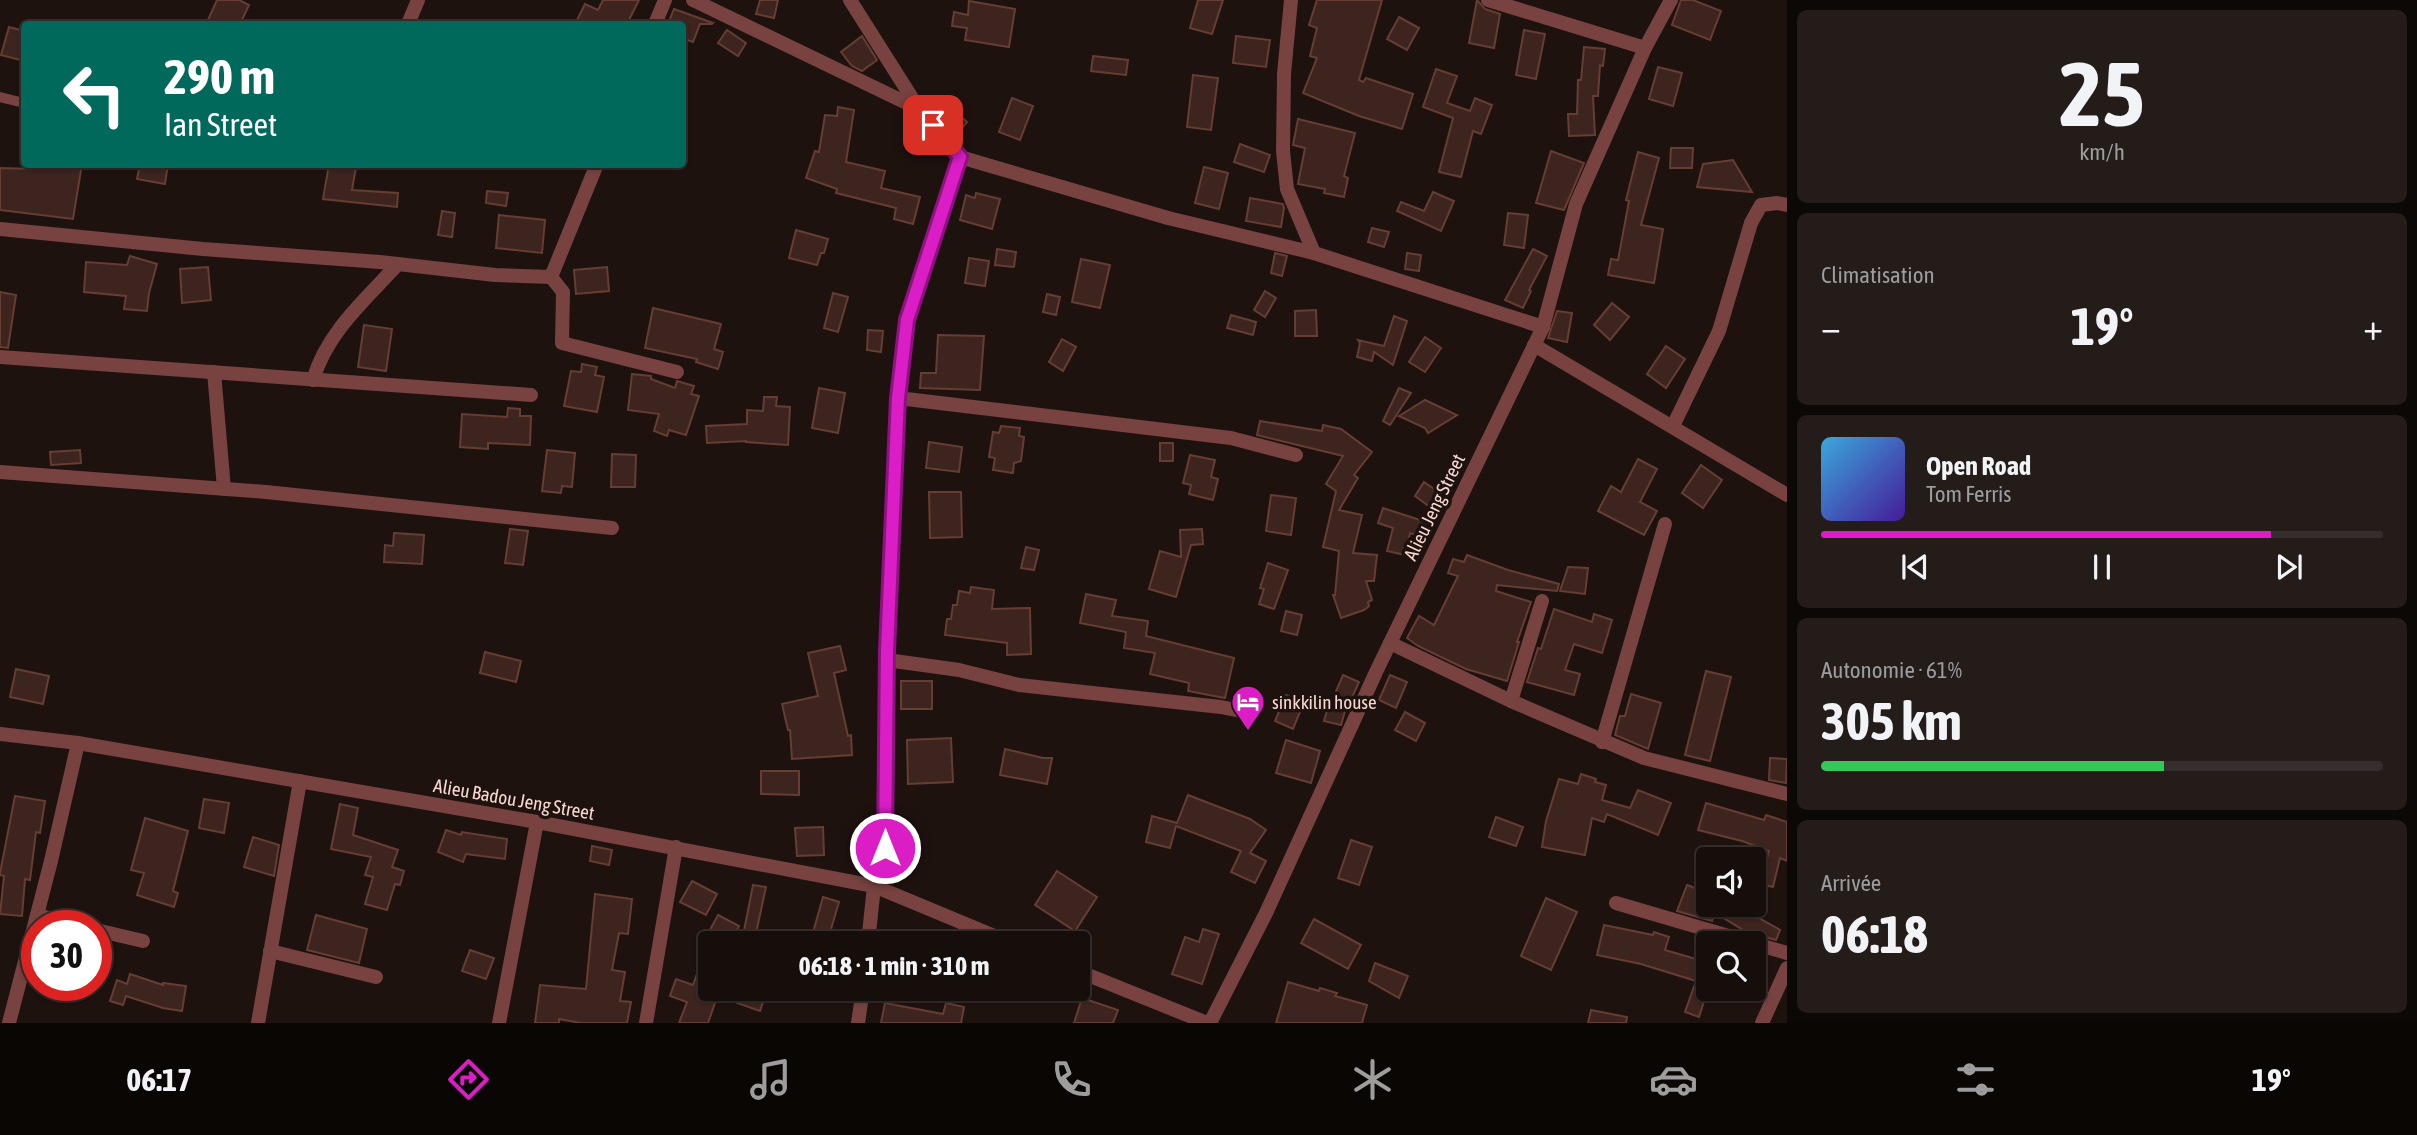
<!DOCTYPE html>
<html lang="fr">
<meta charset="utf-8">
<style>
body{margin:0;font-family:"Asap Condensed",sans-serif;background:#231c19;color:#f1f3f6;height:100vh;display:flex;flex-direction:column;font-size:26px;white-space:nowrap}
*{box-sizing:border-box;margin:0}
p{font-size:23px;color:#9e9c9d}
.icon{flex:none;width:38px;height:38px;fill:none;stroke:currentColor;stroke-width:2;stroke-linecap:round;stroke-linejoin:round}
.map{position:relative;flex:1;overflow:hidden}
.panel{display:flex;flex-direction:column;gap:10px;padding:10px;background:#0c0806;width:630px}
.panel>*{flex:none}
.top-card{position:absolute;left:21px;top:21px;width:665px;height:147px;border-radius:7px;box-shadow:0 2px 5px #0004,0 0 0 2px #352e2c;background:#00695c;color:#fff;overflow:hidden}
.buttons{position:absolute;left:1696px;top:847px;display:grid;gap:14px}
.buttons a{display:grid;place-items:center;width:70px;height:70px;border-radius:7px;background:#160e0b;box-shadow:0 2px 5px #0004,0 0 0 2px #352e2c;font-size:35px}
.speed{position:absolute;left:21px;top:910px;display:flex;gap:14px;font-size:35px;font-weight:700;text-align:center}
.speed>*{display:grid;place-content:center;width:91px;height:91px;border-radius:50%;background:#160e0b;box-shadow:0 2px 5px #0004,0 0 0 2px #352e2c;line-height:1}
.speed .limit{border:10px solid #d22;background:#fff;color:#111}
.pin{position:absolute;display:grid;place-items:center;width:60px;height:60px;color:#fff;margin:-30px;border-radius:14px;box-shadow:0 4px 10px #0006}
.me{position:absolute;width:77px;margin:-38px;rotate:0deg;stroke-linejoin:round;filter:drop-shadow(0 0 5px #0008)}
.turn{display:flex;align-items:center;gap:24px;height:147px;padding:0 28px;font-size:32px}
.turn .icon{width:91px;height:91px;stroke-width:2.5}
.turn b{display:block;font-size:49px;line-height:60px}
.big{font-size:52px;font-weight:700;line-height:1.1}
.panel .widget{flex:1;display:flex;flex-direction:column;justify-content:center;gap:10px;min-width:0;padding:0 24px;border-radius:10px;background:#231c19}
.panel .dial{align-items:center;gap:0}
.dial b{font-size:91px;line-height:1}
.song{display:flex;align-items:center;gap:21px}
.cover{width:84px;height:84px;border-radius:10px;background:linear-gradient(135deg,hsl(200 70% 55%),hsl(260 70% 35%))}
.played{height:7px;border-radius:4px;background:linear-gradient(90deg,#db1dc6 80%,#352e2c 80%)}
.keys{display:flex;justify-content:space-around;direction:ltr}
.heat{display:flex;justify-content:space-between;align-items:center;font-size:38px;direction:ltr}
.charge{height:10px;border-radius:5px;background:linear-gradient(90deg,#34c759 61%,#352e2c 0)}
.trip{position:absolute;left:698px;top:931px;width:392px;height:70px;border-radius:7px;background:#160e0b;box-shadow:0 2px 5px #0004,0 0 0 2px #352e2c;font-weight:700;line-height:70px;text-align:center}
.tabs{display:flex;height:112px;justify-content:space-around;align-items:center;background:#090604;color:#9e9c9d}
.tabs .icon{width:49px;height:49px}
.tabs .current{color:#db1dc6}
.tabs b{font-size:32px;color:#f1f3f6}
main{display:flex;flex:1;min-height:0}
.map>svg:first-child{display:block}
</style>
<main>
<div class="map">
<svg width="1787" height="1023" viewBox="0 0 1787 1023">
<rect width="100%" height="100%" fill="#1e120f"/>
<!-- building -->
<g fill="#3d241e" stroke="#663d33" stroke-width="2">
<polygon points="217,0 239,0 249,5 240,24 219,24 208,20"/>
<polygon points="603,0 639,0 627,24 575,24 585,4 598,10"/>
<polygon points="760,0 778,0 774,18 756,14"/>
<polygon points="1198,0 1223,0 1212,34 1190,28"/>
<polygon points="1317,0 1382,0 1359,80 1363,82 1366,78 1413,94 1402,129 1359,116 1303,93 1317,58 1310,56 1317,28 1309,25"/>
<polygon points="1477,0 1485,9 1500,14 1494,48 1469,43"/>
<polygon points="1681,0 1693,0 1721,11 1710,40 1672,25"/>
<polygon points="969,1 1015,9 1009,47 965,40 967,28 952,26 954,12 968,15"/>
<polygon points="674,9 713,23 712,24 700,24 693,42 682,38 682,24 668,24"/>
<polygon points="1399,17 1419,28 1407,50 1387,39"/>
<polygon points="9,27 24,31 24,61 1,55"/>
<polygon points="727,30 746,43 738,56 718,43"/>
<polygon points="1524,30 1545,34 1536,79 1516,75"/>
<polygon points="862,36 877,60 862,71 852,66 841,52"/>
<polygon points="1236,36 1270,40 1266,67 1233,63"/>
<polygon points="1584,47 1605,49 1603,66 1600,65 1598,96 1593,96 1595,135 1569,136 1568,114 1577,114 1578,80 1581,80"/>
<polygon points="1093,56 1128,60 1126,75 1091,71"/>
<polygon points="1658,67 1682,73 1673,106 1649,99"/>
<polygon points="1436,69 1457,76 1447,103 1470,111 1475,98 1492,105 1481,134 1473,131 1461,177 1439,172 1453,118 1423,107"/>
<polygon points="1193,75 1218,78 1211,130 1187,127"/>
<polygon points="1012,98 1033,106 1020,140 999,132"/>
<polygon points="838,107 854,110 846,162 885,171 881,188 920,197 913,224 894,219 896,208 836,193 837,189 806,178 815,151 819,152 825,115 837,116"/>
<polygon points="952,109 967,122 957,135 942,121"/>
<polygon points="1298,119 1355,133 1344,176 1348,178 1344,197 1324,193 1325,189 1298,184 1305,148 1293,145"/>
<polygon points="1240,144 1270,155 1264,172 1234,162"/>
<polygon points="1671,148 1693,148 1692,168 1670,168"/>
<polygon points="1551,151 1584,163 1564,210 1536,203"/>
<polygon points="1638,152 1659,158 1641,225 1663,229 1654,283 1608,275 1611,259 1618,260 1629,201 1626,200"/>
<polygon points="1733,160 1752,192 1697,187 1703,164"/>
<polygon points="34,164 82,164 73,219 0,210 0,168 34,169"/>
<polygon points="140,164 168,164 165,184 137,179"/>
<polygon points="329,164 356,167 352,190 398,193 397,207 323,199"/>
<polygon points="1204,167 1228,173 1219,209 1195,203"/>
<polygon points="487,191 508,193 506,206 486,203"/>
<polygon points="1433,192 1454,201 1441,231 1397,211 1401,202 1424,211"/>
<polygon points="976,193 1000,199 992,229 960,220 966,195 975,198"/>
<polygon points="1250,198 1283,204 1284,208 1281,227 1246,221"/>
<polygon points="442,211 455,213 452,237 438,235"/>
<polygon points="1508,213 1528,215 1524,248 1504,245"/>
<polygon points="499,215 545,220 542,253 496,248"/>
<polygon points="1372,228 1389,232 1384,247 1368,242"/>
<polygon points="796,230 828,239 824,253 821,253 817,265 789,258"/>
<polygon points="997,249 1016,252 1014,267 995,265"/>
<polygon points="1533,249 1547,256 1529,290 1531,291 1523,308 1505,300"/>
<polygon points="1275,253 1287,256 1282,276 1271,273"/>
<polygon points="1407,253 1421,255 1419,271 1405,269"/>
<polygon points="130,256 157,264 149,293 147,311 124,309 126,296 84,292 86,262 127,265"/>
<polygon points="969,258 989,261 985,286 965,283"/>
<polygon points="1081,259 1110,265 1100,308 1072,302"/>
<polygon points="208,267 211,300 182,303 180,269"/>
<polygon points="607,267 609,291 576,294 574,270"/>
<polygon points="1265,291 1276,298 1265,317 1254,310"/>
<polygon points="0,292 16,295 8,348 0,347"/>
<polygon points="833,293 848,297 838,332 824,328"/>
<polygon points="1047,294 1060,297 1056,315 1043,312"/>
<polygon points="1612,303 1629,317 1610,340 1594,325"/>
<polygon points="653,308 721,324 714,349 723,352 718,369 696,362 697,359 645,348"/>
<polygon points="1316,310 1317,336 1295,336 1295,311"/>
<polygon points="1557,311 1572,313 1567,342 1548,338"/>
<polygon points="1231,315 1256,322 1253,335 1227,328"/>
<polygon points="1394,316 1407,321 1393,365 1374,352 1372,361 1357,357 1360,343 1358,340 1384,346"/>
<polygon points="364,325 392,329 386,371 358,367"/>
<polygon points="868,330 883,331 881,352 867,350"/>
<polygon points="938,335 984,336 980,390 920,388 921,373 936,373"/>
<polygon points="1425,337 1441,348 1425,372 1409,362"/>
<polygon points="1062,339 1076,347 1063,371 1049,362"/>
<polygon points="1666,346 1685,359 1666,388 1647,374"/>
<polygon points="582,364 597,367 595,375 604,377 597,412 564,406 571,371 581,372"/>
<polygon points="632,374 651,376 651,379 675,388 677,381 694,386 691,394 699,396 686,435 669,430 667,436 654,431 659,414 628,410"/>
<polygon points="819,388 845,393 838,433 812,428"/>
<polygon points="1399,388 1411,393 1390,425 1383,421"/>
<polygon points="764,397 777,397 776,406 790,407 788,445 746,442 746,441 707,443 706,426 747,424 747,410 763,411"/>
<polygon points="1425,400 1457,415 1428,433 1425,428 1399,416"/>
<polygon points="508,408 520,409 520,416 531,416 530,445 488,443 488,449 460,447 462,414 507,417"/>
<polygon points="1260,421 1322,431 1323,425 1341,429 1372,452 1354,475 1358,478 1339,510 1362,515 1353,553 1377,555 1374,581 1366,581 1372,600 1368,602 1369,606 1364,610 1341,618 1333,595 1335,595 1339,551 1323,547 1336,491 1326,484 1343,456 1257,435"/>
<polygon points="1001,426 1020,428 1019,436 1024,437 1021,461 1014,463 1013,473 993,470 995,458 989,457 993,432 999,433"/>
<polygon points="929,442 962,447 959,472 926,468"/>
<rect x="1160" y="443" width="13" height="18"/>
<polygon points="80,450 81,463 51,465 50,452"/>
<polygon points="547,450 575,453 572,487 562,486 561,493 542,491"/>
<polygon points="612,454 636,455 635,487 611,487"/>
<polygon points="1190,455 1215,460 1211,477 1218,479 1213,500 1189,494 1191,485 1183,483"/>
<polygon points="1638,459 1657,469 1640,502 1657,511 1644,535 1598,511 1611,486 1621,492"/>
<polygon points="1701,465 1722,480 1703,508 1682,493"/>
<polygon points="1424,482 1440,493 1430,507 1415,496"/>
<polygon points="929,492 961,492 962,537 930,538"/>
<polygon points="1271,495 1296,498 1291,535 1266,531"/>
<polygon points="1383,508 1426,522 1421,537 1410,533 1405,555 1387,551 1393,528 1378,523"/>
<polygon points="510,529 528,531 523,565 505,563"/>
<polygon points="1202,529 1203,544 1191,545 1176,597 1149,589 1160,551 1181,557 1180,530"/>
<polygon points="394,533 424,535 422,564 384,562 385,545 393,546"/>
<polygon points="1026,547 1039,550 1034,570 1021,568"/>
<polygon points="1467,555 1508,570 1559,584 1557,591 1497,585 1496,591 1531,602 1517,642 1519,642 1507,681 1466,669 1418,646 1407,638 1419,616 1434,625 1458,576 1448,573 1453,559 1464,562"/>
<polygon points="1268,563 1288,570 1274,609 1259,604 1264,589 1260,588"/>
<polygon points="1568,567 1588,568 1585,594 1560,591"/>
<polygon points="971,587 994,590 992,609 1030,608 1031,654 1007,655 1007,643 945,635 947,619 951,619 953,605 957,605 959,591 970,593"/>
<polygon points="1086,594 1116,600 1112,616 1148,621 1146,636 1234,658 1225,698 1188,691 1189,683 1150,674 1155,653 1124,648 1126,632 1080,623"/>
<polygon points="1554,609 1592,622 1594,614 1612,620 1602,653 1574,644 1565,670 1580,674 1574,695 1527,682 1538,648 1541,649"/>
<polygon points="1286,611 1302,615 1297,635 1281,631"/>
<polygon points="840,646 846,670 834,673 848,736 851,735 852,755 792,759 790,730 788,730 782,704 818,696 808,653"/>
<polygon points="485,652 521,661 516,682 480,673"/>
<polygon points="16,669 49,676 43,704 10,697"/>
<polygon points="1706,671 1731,677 1710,761 1685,755"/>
<polygon points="1343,675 1359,682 1349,704 1347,704 1341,725 1324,721 1329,703 1331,703"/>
<polygon points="1390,675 1407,682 1396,708 1379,700"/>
<rect x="901" y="681" width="31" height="28"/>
<polygon points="1631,694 1661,703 1648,749 1615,735 1620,716 1625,716"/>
<polygon points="1286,695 1304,702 1293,729 1275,721"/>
<polygon points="1405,712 1425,723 1416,741 1395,730"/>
<polygon points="951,738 953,782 908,784 907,740"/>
<polygon points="1286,740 1320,751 1311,783 1276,773"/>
<polygon points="1005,749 1043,758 1052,758 1047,784 1000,775"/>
<polygon points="1770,758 1787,759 1786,783 1769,780"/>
<polygon points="761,771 799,771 799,795 761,794"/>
<polygon points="1581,774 1596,779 1595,782 1606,785 1602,800 1630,808 1638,790 1671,803 1658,835 1607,814 1604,822 1592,818 1585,855 1542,847 1546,821 1559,779 1578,784"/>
<polygon points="1188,795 1250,819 1266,830 1250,853 1266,861 1255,883 1231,872 1241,851 1176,826 1170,848 1146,842 1152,816 1177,823"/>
<polygon points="15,796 45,801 40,833 36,832 30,880 25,879 22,916 0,914 4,876 0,875 0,873"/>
<polygon points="204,799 229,803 224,833 199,828"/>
<polygon points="1706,803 1764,820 1766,815 1787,822 1787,861 1780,858 1773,887 1760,884 1769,851 1742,841 1698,830"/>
<polygon points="340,804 358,808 353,835 398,850 392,867 404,871 400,885 395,884 387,910 365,904 373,877 365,875 371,857 331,849"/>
<polygon points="1496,817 1523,827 1516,846 1489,837"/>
<polygon points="145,818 188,831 173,891 178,893 174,907 137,895 144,873 131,870"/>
<polygon points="823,827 824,855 797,856 795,828"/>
<polygon points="446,830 461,835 462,832 507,839 505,859 466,854 463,862 438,852"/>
<polygon points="253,837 279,845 274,876 244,867"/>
<polygon points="1351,840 1372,847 1359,885 1338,878"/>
<polygon points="592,846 612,850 609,865 590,861"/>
<polygon points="1057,871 1097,897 1075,931 1035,905"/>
<polygon points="692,881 717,894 706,915 680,902"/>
<polygon points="753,885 766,887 755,938 743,936"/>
<polygon points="1687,885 1708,893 1708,905 1736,905 1780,930 1776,940 1745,931 1715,913 1712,921 1677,911"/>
<polygon points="595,894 632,899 628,934 619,933 612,970 625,972 620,1001 631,1002 627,1023 581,1023 559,1019 559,1023 535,1023 540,985 586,989"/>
<polygon points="823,897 839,902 827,943 810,943"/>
<polygon points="1546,898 1577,912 1551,970 1521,956"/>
<polygon points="316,915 367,929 359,963 307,950"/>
<polygon points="718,915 739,926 730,943 710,943 710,991 718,994 708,1023 679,1023 687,1002 670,996 676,979 693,985 708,943 703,943"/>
<polygon points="1314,919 1361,945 1348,969 1301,943"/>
<polygon points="1604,925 1653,935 1654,932 1669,937 1665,950 1703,961 1706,952 1708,952 1708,989 1699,1017 1685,1012 1696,981 1641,964 1597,955"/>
<polygon points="1203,929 1219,934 1202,984 1172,974 1185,937 1199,942"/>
<polygon points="470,950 494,958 486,979 462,971"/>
<polygon points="1375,963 1408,976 1399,998 1369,981"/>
<polygon points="130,974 163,985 163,983 186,986 182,1011 163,1008 126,996 123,1005 110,1001 117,980 127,984"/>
<polygon points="1288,982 1319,991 1320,988 1337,993 1335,996 1367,1005 1362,1023 1276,1023"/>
<polygon points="742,989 767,989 760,1011 737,1003"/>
<polygon points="1082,998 1118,1010 1113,1023 1074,1023"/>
<polygon points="885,1003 943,1014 946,1003 964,1007 961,1023 881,1023"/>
<polygon points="1591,1010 1627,1017 1626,1023 1588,1023"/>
</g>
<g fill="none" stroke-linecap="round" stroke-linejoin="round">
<!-- service -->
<polyline stroke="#774240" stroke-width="10" points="0,97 24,103"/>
<!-- minor -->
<g stroke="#774240" stroke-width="14">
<polyline points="693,0 919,109"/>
<polyline points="850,0 919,109 960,157"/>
<polyline points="1291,0 1284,74 1283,151 1287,189 1314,253"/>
<polyline points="1488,0 1645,48"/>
<polyline points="408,24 418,0"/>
<polyline points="655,24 665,0"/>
<polyline points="960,157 1168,218 1314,253 1543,327"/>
<polyline points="0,229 203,249 380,262 495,275 551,277 597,164"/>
<polyline points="551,277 563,292 562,343 677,372"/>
<polyline points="1534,345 1787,495"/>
<polyline points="0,357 531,395"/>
<polyline points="214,372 224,489"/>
<path d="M 313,380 C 327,332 365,300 398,264"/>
<polyline points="898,398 1231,438 1296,455"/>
<polyline points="1673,426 1719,331 1751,223 1761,205 1777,203 1787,205"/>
<polyline points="0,472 266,492 612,528"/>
<polyline points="1390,643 1511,701 1644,758 1787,794"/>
<polyline points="887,660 959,670 1019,685 1221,707 1241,711"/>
<polyline points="1511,701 1542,601"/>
<polyline points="0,734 78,743 537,822 874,886 1011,943"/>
<polyline points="1602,742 1665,524"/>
<polyline points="1616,903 1787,953"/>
<polyline points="37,915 80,926"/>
<polyline points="96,930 143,941"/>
<polyline points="868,943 874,886 885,848 887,651 897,409 907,320 960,157"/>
<polyline points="270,951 376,977"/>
<polyline points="1078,971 1207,1023"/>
<polyline points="9,1023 51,861 78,743"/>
<polyline points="258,1023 300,781"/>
<polyline points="499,1023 537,822"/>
<polyline points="646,1023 676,847"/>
<polyline points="858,1023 863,989"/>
<polyline points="1210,1023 1266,913 1376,672 1543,327 1576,204 1645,48 1671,0"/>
<polyline points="1762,1023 1787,968"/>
</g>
</g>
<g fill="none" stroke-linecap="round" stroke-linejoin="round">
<defs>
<polyline id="route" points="885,848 887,651 898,398 907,320 960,157 933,125"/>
</defs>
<!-- route casing -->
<use href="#route" stroke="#8e1381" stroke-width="18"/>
<!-- route -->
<use href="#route" stroke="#db1dc6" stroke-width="12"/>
</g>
<!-- icons -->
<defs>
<symbol id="hotel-pin" viewBox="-11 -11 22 30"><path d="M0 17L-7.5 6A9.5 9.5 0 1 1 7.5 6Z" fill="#db1dc6" stroke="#1e120f"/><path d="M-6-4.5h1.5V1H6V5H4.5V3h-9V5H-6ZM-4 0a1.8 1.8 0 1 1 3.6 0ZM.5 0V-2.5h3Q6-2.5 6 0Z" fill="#fff"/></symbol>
</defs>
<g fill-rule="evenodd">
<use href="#hotel-pin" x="1229" y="683" width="38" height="52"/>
</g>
<g text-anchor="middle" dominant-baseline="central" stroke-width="7" stroke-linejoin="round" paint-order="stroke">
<!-- street labels -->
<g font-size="19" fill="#f9d7d2" stroke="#1e120f">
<text transform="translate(1434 507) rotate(-64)">Alieu Jeng Street</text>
<text transform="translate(514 799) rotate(10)">Alieu Badou Jeng Street</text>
</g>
<!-- poi labels -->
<g font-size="19" fill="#f9d7d2" stroke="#1e120f" text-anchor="start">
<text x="1272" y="702">sinkkilin house</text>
</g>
</g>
</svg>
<div class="buttons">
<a><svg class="icon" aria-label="sound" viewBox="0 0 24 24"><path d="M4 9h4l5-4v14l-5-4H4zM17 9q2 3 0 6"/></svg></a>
<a><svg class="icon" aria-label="search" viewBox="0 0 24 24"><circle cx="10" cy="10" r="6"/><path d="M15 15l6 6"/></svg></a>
</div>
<div class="speed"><div class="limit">30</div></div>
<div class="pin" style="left:933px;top:125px;background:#d93025"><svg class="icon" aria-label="arrive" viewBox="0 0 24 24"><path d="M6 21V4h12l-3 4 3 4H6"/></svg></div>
<svg class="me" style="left:885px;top:848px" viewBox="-20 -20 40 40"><circle r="17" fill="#db1dc6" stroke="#fff" stroke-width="3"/><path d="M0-11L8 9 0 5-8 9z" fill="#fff"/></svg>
<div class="trip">06:18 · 1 min · 310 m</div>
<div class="top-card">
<div class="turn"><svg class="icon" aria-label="left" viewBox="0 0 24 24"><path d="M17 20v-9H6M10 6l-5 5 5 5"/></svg><div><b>290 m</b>Ian Street</div></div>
</div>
</div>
<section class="panel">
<div class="widget dial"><b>25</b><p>km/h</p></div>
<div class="widget"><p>Climatisation</p>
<div class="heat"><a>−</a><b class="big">19°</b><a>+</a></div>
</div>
<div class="widget">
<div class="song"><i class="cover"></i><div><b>Open Road</b><p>Tom Ferris</p></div></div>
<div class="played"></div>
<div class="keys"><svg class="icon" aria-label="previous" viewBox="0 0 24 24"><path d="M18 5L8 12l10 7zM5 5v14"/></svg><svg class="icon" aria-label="pause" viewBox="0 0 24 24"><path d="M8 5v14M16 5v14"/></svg><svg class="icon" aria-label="next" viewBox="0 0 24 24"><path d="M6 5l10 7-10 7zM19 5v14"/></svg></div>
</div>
<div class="widget"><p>Autonomie · 61%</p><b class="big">305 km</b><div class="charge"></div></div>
<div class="widget"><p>Arrivée</p><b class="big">06:18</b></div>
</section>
</main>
<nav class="tabs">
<b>06:17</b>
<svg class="icon current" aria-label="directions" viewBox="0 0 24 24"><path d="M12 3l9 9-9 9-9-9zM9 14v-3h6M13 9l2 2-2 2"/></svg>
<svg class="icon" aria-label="music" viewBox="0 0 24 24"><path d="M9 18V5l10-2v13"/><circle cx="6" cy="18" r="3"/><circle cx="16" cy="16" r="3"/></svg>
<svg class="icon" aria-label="phone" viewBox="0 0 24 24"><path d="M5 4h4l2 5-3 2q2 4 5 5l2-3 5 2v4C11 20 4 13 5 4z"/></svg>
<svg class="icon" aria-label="climate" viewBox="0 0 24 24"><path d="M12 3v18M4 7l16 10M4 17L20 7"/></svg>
<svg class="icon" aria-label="car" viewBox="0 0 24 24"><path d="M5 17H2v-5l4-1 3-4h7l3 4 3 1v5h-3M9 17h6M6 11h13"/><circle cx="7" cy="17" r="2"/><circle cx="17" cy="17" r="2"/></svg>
<svg class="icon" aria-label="filters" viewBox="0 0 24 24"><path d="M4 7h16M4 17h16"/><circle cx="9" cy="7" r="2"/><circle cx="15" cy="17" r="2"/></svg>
<b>19°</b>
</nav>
